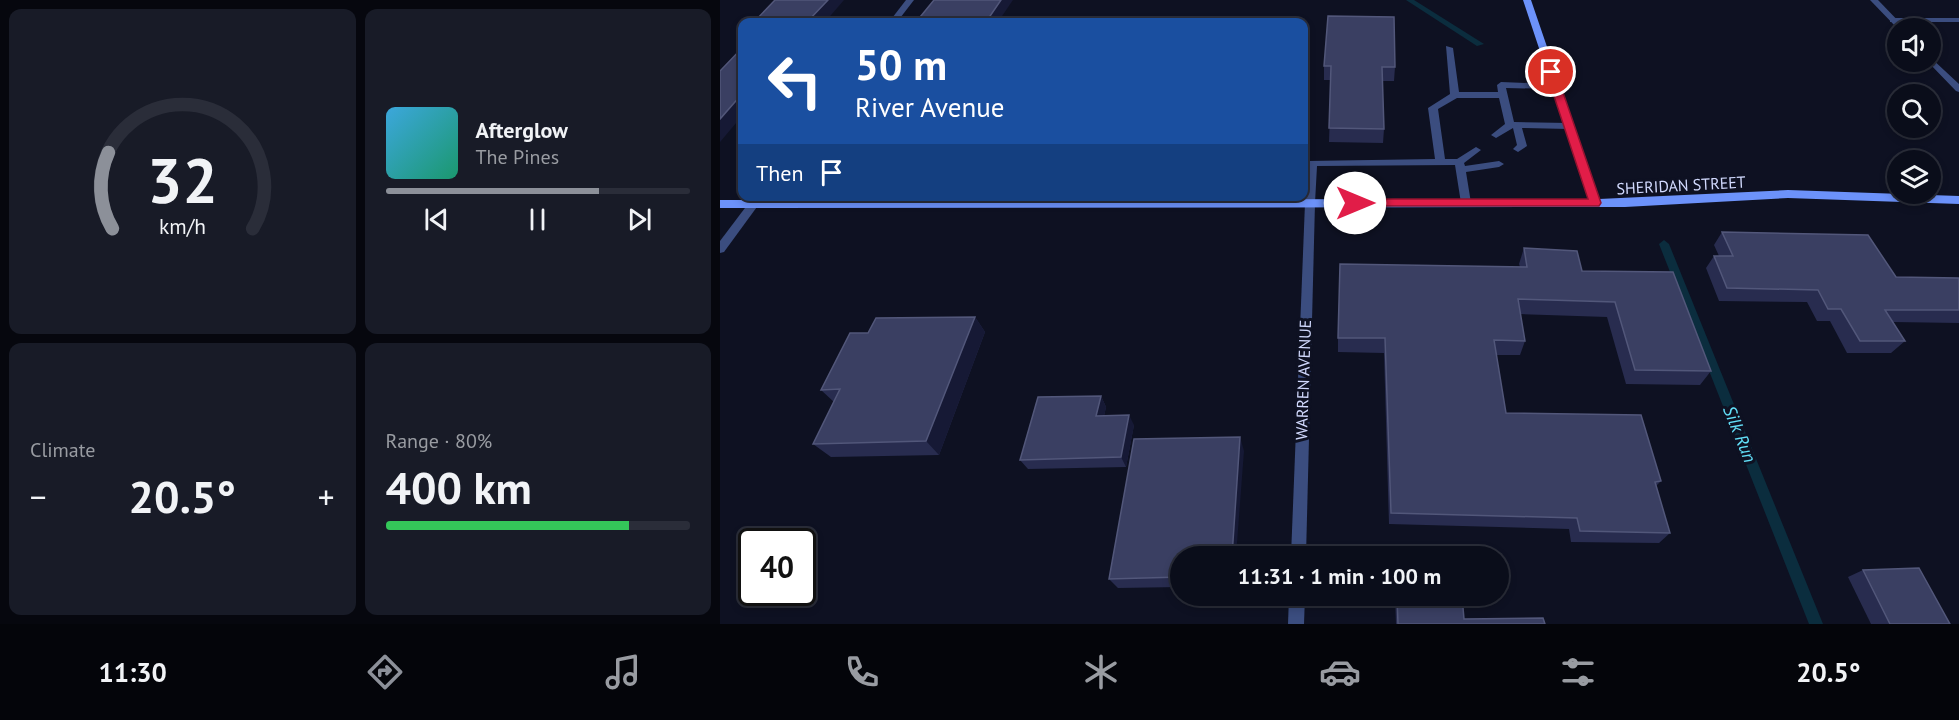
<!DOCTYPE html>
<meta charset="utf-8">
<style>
body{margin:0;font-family:"PT Sans",sans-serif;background:#181b27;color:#f1f3f6;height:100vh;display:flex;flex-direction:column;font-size:22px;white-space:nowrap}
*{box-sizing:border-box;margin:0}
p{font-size:20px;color:#999ca2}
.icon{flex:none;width:33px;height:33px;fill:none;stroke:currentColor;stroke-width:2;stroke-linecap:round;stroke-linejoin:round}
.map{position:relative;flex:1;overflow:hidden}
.sheet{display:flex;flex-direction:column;gap:9px;padding:9px;background:#06070e;width:720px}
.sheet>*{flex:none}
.banner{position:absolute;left:18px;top:18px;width:570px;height:183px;border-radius:12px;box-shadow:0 3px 9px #0003,0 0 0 2px #2a2d39;background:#1a4fa0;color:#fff;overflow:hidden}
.buttons{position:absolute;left:1167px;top:18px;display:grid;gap:12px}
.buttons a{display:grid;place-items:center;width:54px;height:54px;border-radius:50%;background:#0a0d1a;box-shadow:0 3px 9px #0003,0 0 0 2px #2a2d39;font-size:30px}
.speed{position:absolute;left:18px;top:528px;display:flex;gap:12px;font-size:30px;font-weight:700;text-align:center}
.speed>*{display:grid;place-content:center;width:78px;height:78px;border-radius:50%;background:#0a0d1a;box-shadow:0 3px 9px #0003,0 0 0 2px #2a2d39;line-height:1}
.speed .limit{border:3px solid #111;border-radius:9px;background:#fff;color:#111}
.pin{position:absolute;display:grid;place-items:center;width:51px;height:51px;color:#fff;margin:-26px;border:3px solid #fff;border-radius:50%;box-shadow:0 2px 6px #0007}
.me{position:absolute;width:66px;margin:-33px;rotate:90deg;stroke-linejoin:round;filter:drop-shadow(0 0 4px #0008)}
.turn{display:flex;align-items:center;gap:21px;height:126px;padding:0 18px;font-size:27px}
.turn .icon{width:78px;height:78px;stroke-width:2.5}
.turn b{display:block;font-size:42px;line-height:51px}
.then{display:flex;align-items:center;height:57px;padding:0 18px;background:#0003;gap:12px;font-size:22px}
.big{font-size:45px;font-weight:700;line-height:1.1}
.sheet .tile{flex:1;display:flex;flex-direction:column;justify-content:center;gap:9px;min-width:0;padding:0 21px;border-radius:12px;background:#181b27}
.sheet .dial{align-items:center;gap:0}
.dial svg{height:156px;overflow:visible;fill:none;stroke:#2a2d39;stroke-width:7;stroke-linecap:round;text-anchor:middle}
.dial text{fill:#f1f3f6;stroke:none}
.song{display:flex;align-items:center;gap:18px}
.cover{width:72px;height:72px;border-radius:9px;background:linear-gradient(135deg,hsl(200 70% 55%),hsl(160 70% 35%))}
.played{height:6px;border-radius:3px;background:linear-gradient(90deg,#8c9099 70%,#2a2d39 70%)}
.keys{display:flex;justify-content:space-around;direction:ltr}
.heat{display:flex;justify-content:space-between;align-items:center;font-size:33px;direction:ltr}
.charge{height:9px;border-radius:4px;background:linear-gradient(90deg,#34c759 80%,#2a2d39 0)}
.sheet .tiles{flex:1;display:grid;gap:9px;grid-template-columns:repeat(2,1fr)}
.trip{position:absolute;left:450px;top:546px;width:339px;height:60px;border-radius:30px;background:#0a0d1a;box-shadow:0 3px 9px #0003,0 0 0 2px #2a2d39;font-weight:700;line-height:60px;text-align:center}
.menu{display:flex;height:96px;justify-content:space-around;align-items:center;background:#04050a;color:#999ca2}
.menu .icon{width:42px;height:42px}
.menu .selected{color:#8c9099}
.menu b{font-size:27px;color:#f1f3f6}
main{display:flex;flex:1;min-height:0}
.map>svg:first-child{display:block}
</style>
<main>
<section class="sheet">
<div class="tiles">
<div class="tile dial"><svg viewBox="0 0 100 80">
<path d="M14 69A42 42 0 1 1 86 69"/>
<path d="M14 69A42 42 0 0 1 12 30" stroke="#8c9099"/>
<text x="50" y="56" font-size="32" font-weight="700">32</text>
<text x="50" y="72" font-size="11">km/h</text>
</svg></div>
<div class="tile">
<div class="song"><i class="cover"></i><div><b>Afterglow</b><p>The Pines</p></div></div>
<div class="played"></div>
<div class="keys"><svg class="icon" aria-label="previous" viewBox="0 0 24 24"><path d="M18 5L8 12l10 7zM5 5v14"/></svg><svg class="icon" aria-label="pause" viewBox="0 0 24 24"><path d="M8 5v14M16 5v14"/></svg><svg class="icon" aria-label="next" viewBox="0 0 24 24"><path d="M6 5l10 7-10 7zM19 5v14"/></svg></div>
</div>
<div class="tile"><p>Climate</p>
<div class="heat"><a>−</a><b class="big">20.5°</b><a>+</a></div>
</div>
<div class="tile"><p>Range · 80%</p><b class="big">400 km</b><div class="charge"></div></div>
</div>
</section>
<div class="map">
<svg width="1239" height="624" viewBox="0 0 1239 624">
<rect width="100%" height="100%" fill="#0e1122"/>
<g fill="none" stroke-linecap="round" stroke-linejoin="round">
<!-- stream -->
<g fill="#0b2d3e" fill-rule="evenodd">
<polygon points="686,0 694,0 764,44 757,46"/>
<polygon points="944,240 949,244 1103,624 1089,624 939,244"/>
</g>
<!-- lane -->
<g fill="#3b4d7f" fill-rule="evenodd">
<rect x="1170" y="18" width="69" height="4"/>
<polygon points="726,46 733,48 739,92 778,92 777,85 781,82 838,84 839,86 835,89 786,88 794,122 849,123 854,126 849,129 802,128 807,146 798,152 793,149 797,145 793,128 776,138 771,135 785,124 779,98 737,98 718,109 725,159 737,159 756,147 761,150 744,163 745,166 779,161 784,164 779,167 746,172 751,203 750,206 742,206 741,203 735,165 597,166 595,203 594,206 586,206 585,203 588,161 715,159 708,108 730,94"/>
</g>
<!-- street -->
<g fill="#3b4d7f" fill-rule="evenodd">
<polygon points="186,0 194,0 177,22 169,22"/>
<polygon points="1150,0 1158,0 1185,28 1178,29"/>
<polygon points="1210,57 1239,84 1239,92 1236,91 1208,62 1210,62"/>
<polygon points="34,196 45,196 4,252 0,253 0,241"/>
<polygon points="590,199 595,203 586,556 571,556 585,203"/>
<polygon points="569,596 585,596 584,624 568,624"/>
</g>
<!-- secondary -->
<polygon fill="#6c92fa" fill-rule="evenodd" points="803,0 811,0 879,199 1068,190 1239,196 1239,204 1068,198 905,207 0,208 0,200 869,199"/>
</g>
<!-- wall -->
<g fill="#282c4f">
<polygon points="604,66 675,67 674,81 662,81 664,129 663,143 609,142 611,80 604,80"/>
<polygon points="1002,232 1176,277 1239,278 1239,323 1173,322 1185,341 1171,353 1127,353 1110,321 1097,321 1087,302 999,301 986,268 994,256 999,256 994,245"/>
<polygon points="804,248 862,271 991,371 980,385 906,384 887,317 800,314 805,341 800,355 776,355 786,413 941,481 936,486 950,533 939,543 851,542 849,529 669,524 664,353 618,352 618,338 800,267 799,264"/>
<polygon points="255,317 265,332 219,455 111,457 93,444 114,402 101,390 148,333"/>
<polygon points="381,396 386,407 384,416 414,425 406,467 308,469 300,460"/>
<polygon points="524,451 460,556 460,587 398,588 389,579"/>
<polygon points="1143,570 1230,624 1151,624 1128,577"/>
<polygon points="675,596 742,596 744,619 825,624 676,624"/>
</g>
<!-- shaded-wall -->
<g fill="#161935">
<polygon points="108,0 124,0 105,22 87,22"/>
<polygon points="281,0 293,0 278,22 266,22"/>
<polygon points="22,94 22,116 0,142 0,119"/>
<polygon points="255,317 265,332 219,455 206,441"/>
<polygon points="381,396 386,407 382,426 376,416"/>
<polygon points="409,415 414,425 406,467 401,457"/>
<polygon points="520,437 524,451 516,556 512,556"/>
</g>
<!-- building -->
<g fill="#3a3f62" stroke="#52577a" stroke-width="1.5">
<polygon points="55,0 108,0 87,22 34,22"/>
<polygon points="214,0 281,0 266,22 196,22"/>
<polygon points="608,16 674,17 675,67 662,67 664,129 609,128 611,66 604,66"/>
<polygon points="22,48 22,94 0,119 0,71"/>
<polygon points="1002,232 1148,235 1176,277 1239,278 1239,310 1165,310 1185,341 1140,341 1121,309 1108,309 1098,290 1007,288 994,256 1013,256"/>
<polygon points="804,248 857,251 862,271 953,272 991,371 915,370 895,302 798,299 805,341 774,340 786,413 921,415 941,481 935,482 950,533 860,531 857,518 671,513 665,338 618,338 620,264 807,267"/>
<polygon points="255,317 206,441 93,444 120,389 101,390 130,333 148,333 156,318"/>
<polygon points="381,396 376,416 409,415 401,457 300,460 318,397"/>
<polygon points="520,437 512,556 460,556 460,577 389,579 414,439"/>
<polygon points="1199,568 1230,624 1170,624 1143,570"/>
<polygon points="677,596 742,596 744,619 823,618 825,624 678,624"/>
</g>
<!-- route -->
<polygon fill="#e11d48" stroke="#92132f" stroke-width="1.5" points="831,69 836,72 881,203 879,206 630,206 629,203 635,199 868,199 826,72"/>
<g text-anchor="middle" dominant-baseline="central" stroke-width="6" stroke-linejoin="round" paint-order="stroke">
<!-- street labels -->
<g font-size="16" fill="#d1d9fd" stroke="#0e1122">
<text transform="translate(961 185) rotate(-3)">SHERIDAN STREET</text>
<text transform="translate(583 380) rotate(-88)">WARREN AVENUE</text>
</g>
<!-- water labels -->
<g font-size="18" font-style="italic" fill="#63e0f9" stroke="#0e1122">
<text transform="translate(1020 434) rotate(68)">Silk Run</text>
</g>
</g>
</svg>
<div class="buttons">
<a><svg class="icon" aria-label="sound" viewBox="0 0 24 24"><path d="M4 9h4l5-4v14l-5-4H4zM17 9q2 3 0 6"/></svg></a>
<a><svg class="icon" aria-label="search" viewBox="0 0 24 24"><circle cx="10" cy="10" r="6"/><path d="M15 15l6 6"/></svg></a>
<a><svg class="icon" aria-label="layers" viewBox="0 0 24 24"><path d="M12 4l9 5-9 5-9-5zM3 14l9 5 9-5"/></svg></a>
</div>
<div class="speed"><div class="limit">40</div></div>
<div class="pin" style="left:831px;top:72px;background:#d93025"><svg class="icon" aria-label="arrive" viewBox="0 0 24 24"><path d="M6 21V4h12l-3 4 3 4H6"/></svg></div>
<svg class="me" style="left:635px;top:203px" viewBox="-20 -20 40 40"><circle r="19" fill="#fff"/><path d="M0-13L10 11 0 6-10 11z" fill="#e11d48"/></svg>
<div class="trip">11:31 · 1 min · 100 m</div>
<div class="banner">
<div class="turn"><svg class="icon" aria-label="left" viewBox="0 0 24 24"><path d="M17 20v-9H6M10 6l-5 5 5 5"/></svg><div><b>50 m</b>River Avenue</div></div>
<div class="then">Then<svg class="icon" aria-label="arrive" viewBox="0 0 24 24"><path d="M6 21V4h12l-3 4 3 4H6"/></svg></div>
</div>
</div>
</main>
<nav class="menu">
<b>11:30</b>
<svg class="icon selected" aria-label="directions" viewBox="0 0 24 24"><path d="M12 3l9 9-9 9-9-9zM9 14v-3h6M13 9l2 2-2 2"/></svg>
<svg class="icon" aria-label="music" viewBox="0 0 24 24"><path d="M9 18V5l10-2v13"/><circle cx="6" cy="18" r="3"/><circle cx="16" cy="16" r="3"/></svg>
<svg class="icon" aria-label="phone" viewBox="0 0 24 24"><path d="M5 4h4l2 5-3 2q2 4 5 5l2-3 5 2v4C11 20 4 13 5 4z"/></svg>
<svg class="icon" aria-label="climate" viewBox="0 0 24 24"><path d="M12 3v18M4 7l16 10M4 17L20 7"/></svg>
<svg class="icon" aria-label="car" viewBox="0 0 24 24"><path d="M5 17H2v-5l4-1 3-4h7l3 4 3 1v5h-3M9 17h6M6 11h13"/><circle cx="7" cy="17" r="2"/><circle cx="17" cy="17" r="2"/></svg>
<svg class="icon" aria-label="filters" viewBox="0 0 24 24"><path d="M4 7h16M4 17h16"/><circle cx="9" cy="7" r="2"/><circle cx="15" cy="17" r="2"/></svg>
<b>20.5°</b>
</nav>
